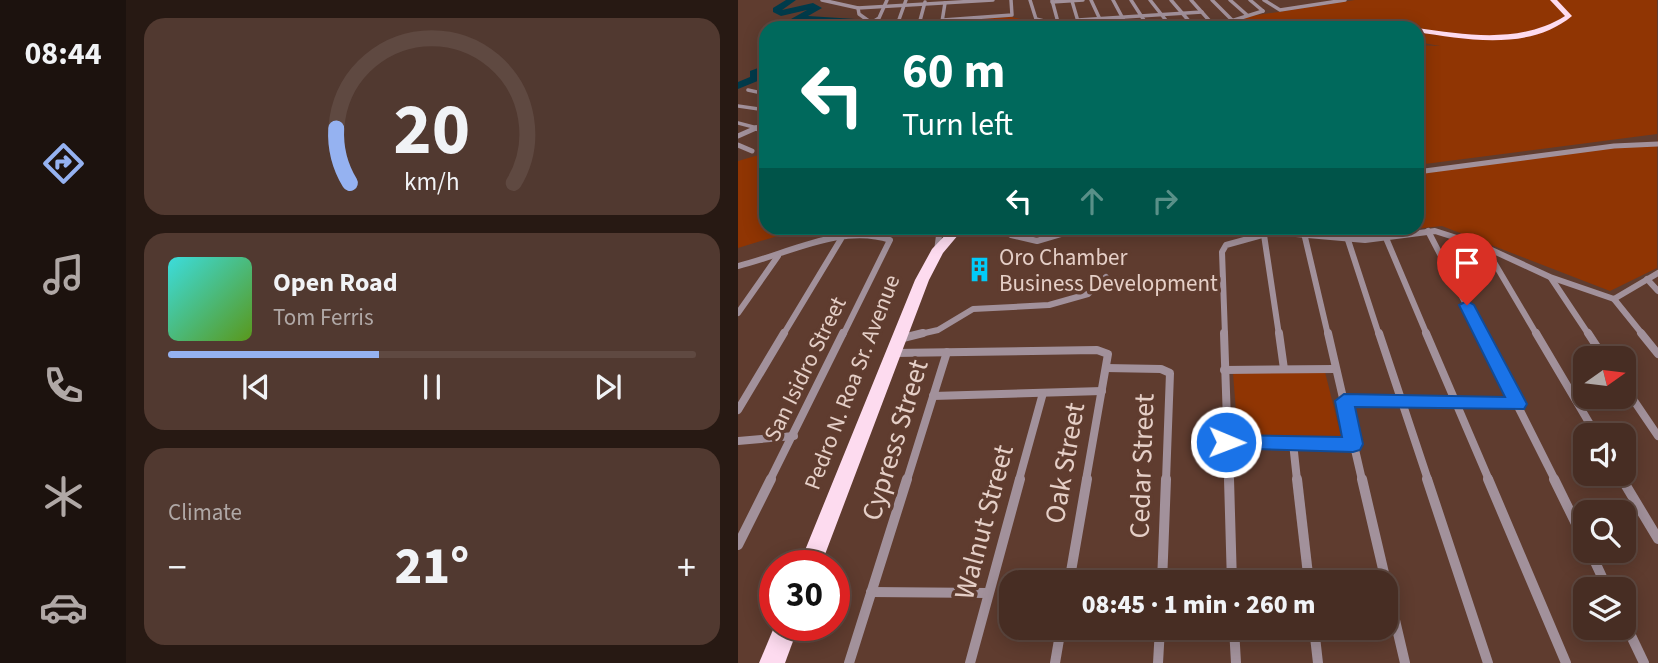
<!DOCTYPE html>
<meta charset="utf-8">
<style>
body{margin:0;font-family:"Source Sans 3",sans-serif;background:#513930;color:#f1f3f6;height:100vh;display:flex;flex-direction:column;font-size:26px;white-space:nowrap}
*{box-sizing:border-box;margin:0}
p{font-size:23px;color:#b0a8a6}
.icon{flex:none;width:38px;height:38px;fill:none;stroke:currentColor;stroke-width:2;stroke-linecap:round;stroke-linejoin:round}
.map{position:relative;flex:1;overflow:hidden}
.details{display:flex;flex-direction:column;gap:18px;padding:18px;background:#271913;width:612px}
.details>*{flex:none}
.guide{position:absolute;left:21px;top:21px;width:665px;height:214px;border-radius:21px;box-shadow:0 4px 18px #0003,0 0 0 2px #5f4941;background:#00695c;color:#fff;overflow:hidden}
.needle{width:46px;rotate:76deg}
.controls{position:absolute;left:835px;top:346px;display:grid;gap:14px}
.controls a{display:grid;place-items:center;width:63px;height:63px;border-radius:14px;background:#472d23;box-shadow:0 4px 18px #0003,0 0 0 2px #5f4941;font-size:35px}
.speed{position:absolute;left:21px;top:550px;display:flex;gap:14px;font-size:35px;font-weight:700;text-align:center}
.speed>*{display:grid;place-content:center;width:91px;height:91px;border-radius:50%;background:#472d23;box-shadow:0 4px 18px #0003,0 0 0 2px #5f4941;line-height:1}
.speed .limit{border:10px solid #d22;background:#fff;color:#111}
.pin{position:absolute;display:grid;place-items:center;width:60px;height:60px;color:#fff;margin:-72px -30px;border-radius:50% 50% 50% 0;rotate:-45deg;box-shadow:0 0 7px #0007}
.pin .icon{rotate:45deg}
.me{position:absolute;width:77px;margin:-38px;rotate:91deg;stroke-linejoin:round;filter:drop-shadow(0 0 5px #0008)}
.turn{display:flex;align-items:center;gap:24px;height:147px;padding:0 28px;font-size:32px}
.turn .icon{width:91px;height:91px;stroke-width:2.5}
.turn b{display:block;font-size:49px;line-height:60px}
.lanes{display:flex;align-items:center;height:66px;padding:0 28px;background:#0003;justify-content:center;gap:35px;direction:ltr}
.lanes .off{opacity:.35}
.big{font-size:52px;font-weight:800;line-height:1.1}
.details .widget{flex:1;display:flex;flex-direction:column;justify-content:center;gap:10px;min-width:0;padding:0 24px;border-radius:21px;background:#513930}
.details .dial{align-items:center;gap:0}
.dial svg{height:182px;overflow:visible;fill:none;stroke:#5f4941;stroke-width:7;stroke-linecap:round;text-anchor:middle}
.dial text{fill:#f1f3f6;stroke:none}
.song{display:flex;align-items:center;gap:21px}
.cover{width:84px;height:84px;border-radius:10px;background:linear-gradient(135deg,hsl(180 70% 55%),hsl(90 70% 35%))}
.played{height:7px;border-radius:4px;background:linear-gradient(90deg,#95b2f1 40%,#5f4941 40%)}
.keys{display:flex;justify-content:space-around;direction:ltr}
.heat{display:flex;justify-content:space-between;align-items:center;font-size:38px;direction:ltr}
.trip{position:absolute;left:261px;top:570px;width:399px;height:70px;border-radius:21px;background:#472d23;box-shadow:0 4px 18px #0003,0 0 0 2px #5f4941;font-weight:800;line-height:70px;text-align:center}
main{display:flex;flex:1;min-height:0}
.menu{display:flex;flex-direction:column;width:126px;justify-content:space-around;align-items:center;background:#1c120e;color:#b0a8a6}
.menu .icon{width:49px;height:49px}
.menu .current{color:#95b2f1}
.menu b{font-size:32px;color:#f1f3f6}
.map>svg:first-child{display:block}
</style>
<main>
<nav class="menu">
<b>08:44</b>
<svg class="icon current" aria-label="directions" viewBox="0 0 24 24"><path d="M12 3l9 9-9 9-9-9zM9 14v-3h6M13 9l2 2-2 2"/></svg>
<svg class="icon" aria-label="music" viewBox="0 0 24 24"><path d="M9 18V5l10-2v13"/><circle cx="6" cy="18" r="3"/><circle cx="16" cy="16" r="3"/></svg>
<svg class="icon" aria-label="phone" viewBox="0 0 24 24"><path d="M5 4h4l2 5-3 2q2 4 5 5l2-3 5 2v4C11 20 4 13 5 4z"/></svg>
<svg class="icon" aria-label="climate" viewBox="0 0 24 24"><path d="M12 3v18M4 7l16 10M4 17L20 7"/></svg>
<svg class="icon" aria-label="car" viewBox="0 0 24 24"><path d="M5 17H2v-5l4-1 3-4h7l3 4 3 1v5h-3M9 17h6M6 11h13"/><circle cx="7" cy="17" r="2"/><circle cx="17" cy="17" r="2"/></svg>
</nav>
<section class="details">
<div class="widget dial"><svg viewBox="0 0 100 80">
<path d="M14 69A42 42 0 1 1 86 69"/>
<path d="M14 69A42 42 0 0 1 8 45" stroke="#95b2f1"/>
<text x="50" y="56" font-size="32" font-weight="700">20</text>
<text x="50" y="72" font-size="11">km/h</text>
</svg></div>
<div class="widget">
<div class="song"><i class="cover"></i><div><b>Open Road</b><p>Tom Ferris</p></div></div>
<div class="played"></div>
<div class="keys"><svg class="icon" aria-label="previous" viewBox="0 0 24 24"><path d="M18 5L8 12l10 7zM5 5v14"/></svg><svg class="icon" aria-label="pause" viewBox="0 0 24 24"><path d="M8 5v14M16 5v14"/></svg><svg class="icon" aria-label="next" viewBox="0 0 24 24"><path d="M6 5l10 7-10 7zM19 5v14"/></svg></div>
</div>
<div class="widget"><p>Climate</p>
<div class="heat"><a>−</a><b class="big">21°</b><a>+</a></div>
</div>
</section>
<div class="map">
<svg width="920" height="663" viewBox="0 0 920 663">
<rect width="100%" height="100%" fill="#5f3c2f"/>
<!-- green -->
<g fill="#903503">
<polygon points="617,0 919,0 919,134 679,165 679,45 702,46 679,42 679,28 485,27 507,17"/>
<polygon points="273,17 323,28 210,28 210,21"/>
<polygon points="919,144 919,268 872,291 704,226 629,234 588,228 679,228 679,174 849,149"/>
<polygon points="28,153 28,228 66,228 0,248 0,161"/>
<polygon points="587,372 603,436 500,437 495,373"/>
</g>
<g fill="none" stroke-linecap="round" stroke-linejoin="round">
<!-- river -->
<g fill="#003b4b" fill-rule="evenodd">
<polygon points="48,0 58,0 44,10 75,3 84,8 70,16 117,19 69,28 45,28 75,22 53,19 69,10 43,16 35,12 35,8"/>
<polygon points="28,65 28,72 22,74 22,80 0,89 0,82 12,77 12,71"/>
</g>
<!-- street-far4 -->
<g stroke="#a2919b" stroke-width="3.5">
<polyline points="84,0 120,8 255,0"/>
<polyline points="292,0 298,19 334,28"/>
<polyline points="314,0 321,26"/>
<polyline points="353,0 366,28"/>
<polyline points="375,0 390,28"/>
<polyline points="393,0 411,28"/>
<polyline points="412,0 434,28"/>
<polyline points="433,0 457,28"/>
<polyline points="453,0 478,28"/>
<polyline points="474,0 494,20"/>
<polyline points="492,0 509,15"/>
<polyline points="512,0 525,11"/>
<polyline points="526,0 542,10 607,0"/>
<polyline points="334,1 342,28"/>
<polyline points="314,2 345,0"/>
<polyline points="120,8 121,14 135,24"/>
<polyline points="205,20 274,15 273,0"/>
<polyline points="340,20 464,12"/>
<polyline points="477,26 525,11"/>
<polyline points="125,28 141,18 149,0"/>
<polyline points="158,28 168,0"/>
<polyline points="180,28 187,2"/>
<polyline points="203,28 207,3"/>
<polyline points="10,90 28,94"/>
<polyline points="0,106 28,110"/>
<polyline points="0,123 23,129"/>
<polyline points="14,129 28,123"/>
</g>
<!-- street-far3 -->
<g stroke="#a2919b" stroke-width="5">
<polyline points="17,128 28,131"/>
<polyline points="0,136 18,128"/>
<polyline points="0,145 14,151"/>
<polyline points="679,172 876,146 920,144"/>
</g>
<!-- street-far2 -->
<g stroke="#a2919b" stroke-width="6">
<polyline points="271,228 273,235 299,241 343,228"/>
<polyline points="690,231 744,335"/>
<polyline points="566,233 590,335"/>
<polyline points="526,235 541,335"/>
<polyline points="648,238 689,335"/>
<polyline points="610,240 641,335"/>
<polyline points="747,247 799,335"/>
<polyline points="199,251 202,228"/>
<path d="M 0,266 C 47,255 104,223 152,240 L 105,335"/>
<polyline points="813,278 851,335"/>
<polyline points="909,279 920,291"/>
<polyline points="876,299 905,335"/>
<polyline points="0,313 40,256"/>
<polyline points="45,335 103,239"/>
<polyline points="178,335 200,330 235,309 311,305 350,294 368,277"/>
<polyline points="487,335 484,252 488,245 535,232 627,240 697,231 747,247 812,277 876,299 920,273"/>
</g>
<!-- street-far1 -->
<g stroke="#a2919b" stroke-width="8">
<polyline points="486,333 491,480"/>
<polyline points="541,333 546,369"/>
<polyline points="590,333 624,480"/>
<polyline points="641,333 690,480"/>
<polyline points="688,333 751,480"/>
<polyline points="743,333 817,480"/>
<polyline points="798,333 859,436"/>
<polyline points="850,333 867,359"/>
<polyline points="903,333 920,354"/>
<polyline points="161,339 185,333"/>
<polyline points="156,353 359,350 370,354 348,480"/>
<polyline points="368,368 423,369 432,373 428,480"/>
<polyline points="486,370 596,369"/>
<polyline points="886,386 920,436"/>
<polyline points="195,396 364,391"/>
<polyline points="606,401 780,404"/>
<polyline points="0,410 46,333"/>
<polyline points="0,441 56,436"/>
<polyline points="488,442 615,444"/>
<polyline points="555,443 559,480"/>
<polyline points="881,474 885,480"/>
<polyline points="32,480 105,333"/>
<polyline points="169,480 209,352"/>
<polyline points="281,480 305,393"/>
</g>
<!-- street -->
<g stroke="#a2919b" stroke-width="10">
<polyline points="491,479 494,583"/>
<polyline points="559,479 571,583"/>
<polyline points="624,479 667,663"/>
<polyline points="689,479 750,663"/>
<polyline points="750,479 828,663"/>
<polyline points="816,479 847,542"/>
<polyline points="884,479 920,539"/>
<polyline points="0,545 33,479"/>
<polyline points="852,551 870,590"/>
<polyline points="331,583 349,479"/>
<polyline points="424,583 428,479"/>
<polyline points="133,592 250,593"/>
<polyline points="886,621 906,663"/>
<polyline points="496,628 498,663"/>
<polyline points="576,628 580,663"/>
<polyline points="111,663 169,479"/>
<polyline points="232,663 282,479"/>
<polyline points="317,663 323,628"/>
<polyline points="420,663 422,628"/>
</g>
<!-- primary -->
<g fill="#fddbef" fill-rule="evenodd">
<path d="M 812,0 L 819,0 L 834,16 C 792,51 729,40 679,32 L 679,28 C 729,35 782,44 827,16 Z"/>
<polygon points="633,23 666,26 670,28 599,28"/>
<polygon points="214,228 226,228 205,253 191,280 83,565 61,565 177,280 194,249"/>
<polygon points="37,625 61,625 47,663 21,663"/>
</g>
</g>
<!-- route -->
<polygon fill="#1a73e8" stroke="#114b97" stroke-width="2" points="729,301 736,305 789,404 786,409 617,407 625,444 622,450 615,452 481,448 478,442 481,437 488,435 604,437 597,401 606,394 767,397 721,305"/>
<!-- icons -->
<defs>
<symbol id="building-bare" viewBox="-9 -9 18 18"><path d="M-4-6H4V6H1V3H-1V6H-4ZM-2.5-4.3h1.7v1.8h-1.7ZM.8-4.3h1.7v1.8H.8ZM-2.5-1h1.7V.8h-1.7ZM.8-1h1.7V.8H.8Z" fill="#02cbf9" stroke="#5f3c2f" stroke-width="2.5" paint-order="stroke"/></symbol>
</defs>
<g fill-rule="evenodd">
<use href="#building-bare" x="224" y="252" width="35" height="35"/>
</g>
<g text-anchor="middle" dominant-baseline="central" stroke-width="7" stroke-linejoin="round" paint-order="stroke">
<!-- poi labels -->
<g font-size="23" fill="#e5cfc7" stroke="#5f3c2f" text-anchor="start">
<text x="261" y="257">Oro Chamber<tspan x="261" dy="26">Business Development</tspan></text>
</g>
<!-- street labels -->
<g font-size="23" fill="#e5cfc7" stroke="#5f3c2f">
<text transform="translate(67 369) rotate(-64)">San Isidro Street</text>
<text transform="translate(114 382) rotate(-69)">Pedro N. Roa Sr. Avenue</text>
</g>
<!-- near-street labels -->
<g font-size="28" fill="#e5cfc7" stroke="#5f3c2f">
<text transform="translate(157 440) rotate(-73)">Cypress Street</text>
<text transform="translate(327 463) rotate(-80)">Oak Street</text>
<text transform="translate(404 466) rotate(-88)">Cedar Street</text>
<text transform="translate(246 522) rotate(-75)">Walnut Street</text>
</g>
</g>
</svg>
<div class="controls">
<a><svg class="needle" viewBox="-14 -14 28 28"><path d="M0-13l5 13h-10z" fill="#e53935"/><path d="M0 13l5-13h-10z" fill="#b0a8a6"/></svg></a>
<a><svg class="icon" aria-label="sound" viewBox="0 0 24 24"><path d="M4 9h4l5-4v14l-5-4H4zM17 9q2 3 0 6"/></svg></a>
<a><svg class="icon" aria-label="search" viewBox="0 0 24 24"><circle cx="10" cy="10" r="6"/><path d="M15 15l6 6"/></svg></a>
<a><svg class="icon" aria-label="layers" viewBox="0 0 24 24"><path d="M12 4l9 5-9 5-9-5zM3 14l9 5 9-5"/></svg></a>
</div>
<div class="speed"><div class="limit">30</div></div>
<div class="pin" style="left:729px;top:305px;background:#d93025"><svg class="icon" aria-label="arrive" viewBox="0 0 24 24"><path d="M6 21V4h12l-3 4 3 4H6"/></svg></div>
<svg class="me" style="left:488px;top:442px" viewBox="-20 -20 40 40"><circle r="17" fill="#1a73e8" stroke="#fff" stroke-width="3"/><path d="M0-11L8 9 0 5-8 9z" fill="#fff"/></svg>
<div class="trip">08:45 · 1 min · 260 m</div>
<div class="guide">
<div class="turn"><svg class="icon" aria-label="left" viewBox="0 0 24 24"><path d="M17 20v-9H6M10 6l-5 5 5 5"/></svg><div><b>60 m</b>Turn left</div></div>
<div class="lanes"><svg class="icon" aria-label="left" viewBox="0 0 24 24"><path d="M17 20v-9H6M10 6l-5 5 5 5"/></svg><svg class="icon off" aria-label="ahead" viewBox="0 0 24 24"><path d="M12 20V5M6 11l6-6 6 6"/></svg><svg class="icon off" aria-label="right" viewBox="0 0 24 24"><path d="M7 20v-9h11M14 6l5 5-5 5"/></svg></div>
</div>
</div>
</main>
